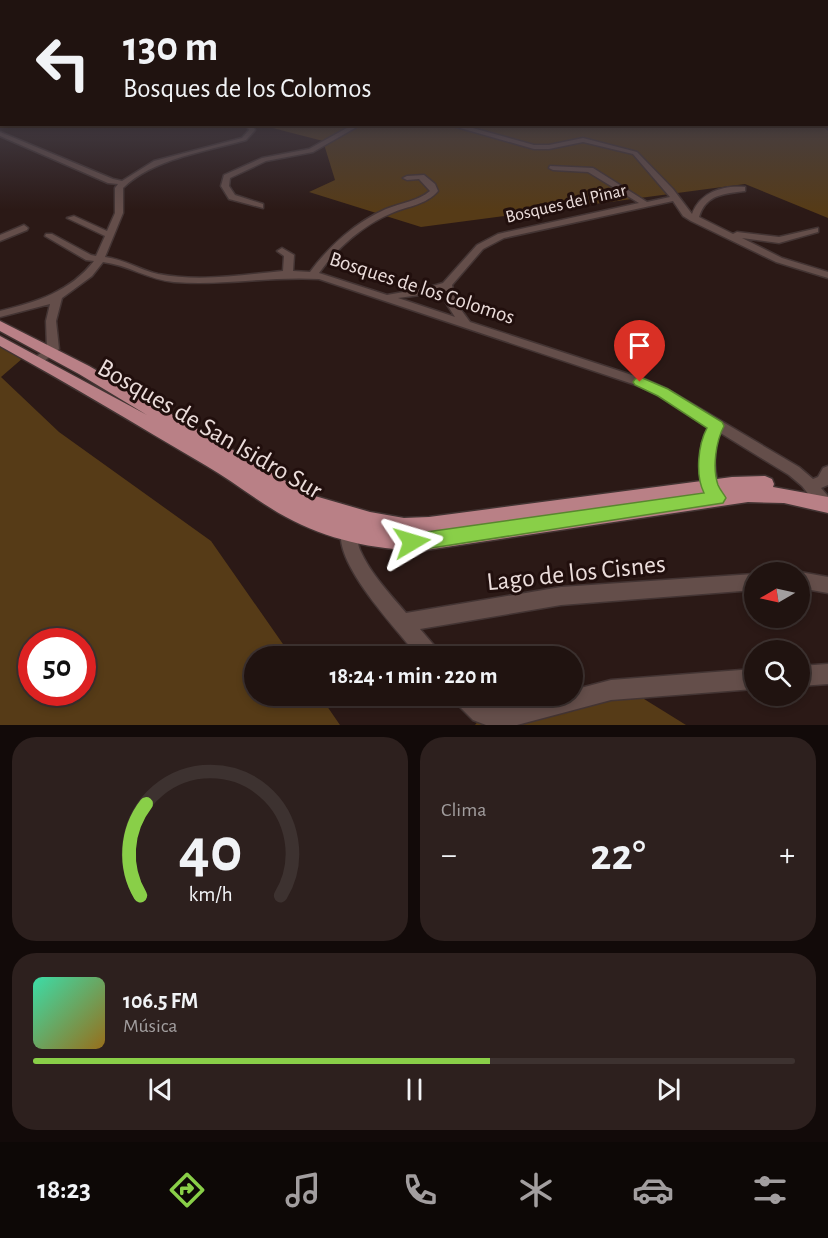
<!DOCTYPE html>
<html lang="es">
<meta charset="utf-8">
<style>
body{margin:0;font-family:"Alegreya Sans",sans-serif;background:#2d201e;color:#f1f3f6;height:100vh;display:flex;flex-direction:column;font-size:22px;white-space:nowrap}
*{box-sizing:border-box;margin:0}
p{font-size:20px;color:#a29e9f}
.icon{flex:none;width:33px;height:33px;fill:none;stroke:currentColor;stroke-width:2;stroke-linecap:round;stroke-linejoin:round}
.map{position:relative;height:725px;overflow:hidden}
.drawer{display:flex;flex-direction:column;gap:12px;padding:12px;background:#120a09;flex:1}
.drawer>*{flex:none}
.top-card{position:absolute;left:0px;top:0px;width:828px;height:126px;box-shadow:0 3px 9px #0003,0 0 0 2px #3d3230;background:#201310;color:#f1f3f6;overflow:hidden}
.needle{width:39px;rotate:261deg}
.buttons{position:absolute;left:744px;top:562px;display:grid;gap:12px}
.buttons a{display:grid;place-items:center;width:66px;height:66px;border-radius:50%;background:#201310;box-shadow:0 3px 9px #0003,0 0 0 2px #3d3230;font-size:30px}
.speed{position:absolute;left:18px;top:628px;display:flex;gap:12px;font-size:30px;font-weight:700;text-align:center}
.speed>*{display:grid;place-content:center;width:78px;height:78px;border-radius:50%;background:#201310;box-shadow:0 3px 9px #0003,0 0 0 2px #3d3230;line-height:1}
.speed .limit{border:9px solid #d22;background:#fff;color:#111}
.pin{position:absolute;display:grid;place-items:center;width:51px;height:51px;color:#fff;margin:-62px -26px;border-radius:50% 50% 50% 0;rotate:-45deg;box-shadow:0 0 6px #0007}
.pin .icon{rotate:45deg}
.me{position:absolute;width:66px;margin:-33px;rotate:83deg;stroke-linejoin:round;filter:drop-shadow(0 0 4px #0008)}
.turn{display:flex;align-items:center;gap:21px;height:126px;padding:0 24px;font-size:27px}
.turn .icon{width:78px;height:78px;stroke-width:2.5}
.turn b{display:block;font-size:42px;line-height:51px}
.big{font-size:45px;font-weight:700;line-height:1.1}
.drawer .card{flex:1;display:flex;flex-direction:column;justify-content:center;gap:9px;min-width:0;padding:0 21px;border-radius:24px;background:#2d201e}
.drawer .dial{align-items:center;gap:0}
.dial svg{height:156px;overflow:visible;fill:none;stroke:#3d3230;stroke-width:7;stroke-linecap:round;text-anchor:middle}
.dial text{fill:#f1f3f6;stroke:none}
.song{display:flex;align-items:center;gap:18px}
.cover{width:72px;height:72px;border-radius:9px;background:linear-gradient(135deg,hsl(160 70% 55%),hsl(40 70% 35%))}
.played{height:6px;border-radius:3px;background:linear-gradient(90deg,#89cf48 60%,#3d3230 60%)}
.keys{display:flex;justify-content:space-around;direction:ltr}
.heat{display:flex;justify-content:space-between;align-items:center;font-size:33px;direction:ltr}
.drawer .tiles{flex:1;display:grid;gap:12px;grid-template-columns:1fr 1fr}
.card:last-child{grid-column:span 2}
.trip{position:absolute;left:244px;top:646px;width:339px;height:60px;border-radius:30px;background:#201310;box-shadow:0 3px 9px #0003,0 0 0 2px #3d3230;font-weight:700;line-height:60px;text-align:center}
.tabs{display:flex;height:96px;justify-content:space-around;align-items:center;background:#0d0806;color:#a29e9f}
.tabs .icon{width:42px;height:42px}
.tabs .active{color:#89cf48}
.tabs b{font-size:27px;color:#f1f3f6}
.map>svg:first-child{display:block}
</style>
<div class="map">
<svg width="828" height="725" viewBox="0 0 828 725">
<rect width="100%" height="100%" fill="#2b1916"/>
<!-- green -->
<g fill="#563b17" fill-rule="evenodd">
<polygon points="261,125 821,125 828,131 828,218 745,184 421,227 309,192 335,180 323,141"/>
<path d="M 0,346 L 23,358 L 1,377 L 59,432 L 211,541 L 292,657 L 255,657 L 255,696 L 320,696 L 340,725 L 0,725 ZM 32,642 L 82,642 L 82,693 L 32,693 Z"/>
<polygon points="636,694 686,725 475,725 487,710"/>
</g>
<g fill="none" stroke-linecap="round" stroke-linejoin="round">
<defs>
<g id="minor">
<path d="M 246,124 L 252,124 L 255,130 L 246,140 C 207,151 152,159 123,188 L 123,213 L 105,257 C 124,259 140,270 158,274 C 199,282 242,275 283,271 L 284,256 L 277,251 L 282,248 L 294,255 L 293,271 L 310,272 C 329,246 356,222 386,209 C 401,203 418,201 430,191 L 419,179 L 407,180 L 403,178 L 407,176 L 424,175 L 435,184 L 438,191 C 426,205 408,206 392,213 C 363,225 337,248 319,273 L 387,295 L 426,288 L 443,283 L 477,245 L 498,234 L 639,203 L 588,172 L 553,170 L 549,168 L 550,166 L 593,168 L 647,202 L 670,197 L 633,154 L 583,142 L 549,149 L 534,149 L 446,124 L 458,124 L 534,145 L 549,145 L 583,138 L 637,152 L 673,189 L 692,214 C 700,192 723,185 745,187 L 745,191 C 724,194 706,194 699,217 L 733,234 L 737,232 L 779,237 L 818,228 L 818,232 L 779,243 L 742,238 L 782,258 L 828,272 L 828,278 L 776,262 L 691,221 L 683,216 L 673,201 L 504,238 L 483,249 L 452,285 L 456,303 L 470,322 L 644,379 L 667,389 L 799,467 L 813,479 L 818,477 L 823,468 L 828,466 L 828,485 L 821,488 L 828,496 L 828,511 L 821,510 L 802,486 L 789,475 L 719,432 C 713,452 713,475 722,494 L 719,498 L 714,500 L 709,498 C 698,477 696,448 709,426 L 659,395 L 636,385 L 319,279 C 270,276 223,286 174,282 C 149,280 128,265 103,262 L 92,276 L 62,298 L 56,321 L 59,349 L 42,363 L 34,363 L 32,360 L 47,348 L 46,321 L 50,304 L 0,317 L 0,311 C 36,302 70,292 94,261 L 86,260 L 45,236 L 46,234 L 52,234 L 91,255 L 96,256 L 105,236 L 67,218 L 74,216 L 107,231 L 115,213 L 115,188 L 118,184 L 108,183 L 0,136 L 0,132 L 113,179 L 122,181 L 154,161 L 242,138 L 249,130 ZM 443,289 L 446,303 L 455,317 L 398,298 L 427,294 Z"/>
<polygon points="354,124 362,124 313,152 266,161 230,178 229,186 235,195 263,204 263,208 229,199 221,186 224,175 262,158 309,149"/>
<polygon points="24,225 28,228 27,230 0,241 0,235"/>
<path d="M 352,520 L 358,522 C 361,530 355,538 360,550 C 370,573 390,594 406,613 L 561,587 L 754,574 L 754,590 L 561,605 L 420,629 L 438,650 L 441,657 L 419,657 C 396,629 345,575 341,540 C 340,533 344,528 346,522 Z"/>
<polygon points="800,572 828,577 828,593 800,588 800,573 797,573"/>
<polygon points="828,664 828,684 800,686 800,666"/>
<path d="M 754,669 L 754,689 L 611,700 L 517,725 L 486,725 L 473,720 L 456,703 L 453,696 L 477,696 C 501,719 522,700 549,696 C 557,695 565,696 573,696 L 573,690 L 611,680 Z"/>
</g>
<path id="major" d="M 0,321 L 89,366 L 308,494 L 370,512 L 404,518 L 429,517 L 732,477 L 765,476 L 772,479 L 774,484 L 773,487 L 828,497 L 828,513 L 784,503 L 748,502 L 426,550 C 378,551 328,540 286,517 C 258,502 233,481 205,465 C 137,425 69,384 0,346 L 0,336 L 147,415 L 79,374 L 0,331 Z"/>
</defs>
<!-- minor casing -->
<use href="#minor" stroke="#433433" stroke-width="3"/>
<!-- major casing -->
<use href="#major" stroke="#433433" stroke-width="3"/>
<!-- minor -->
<use href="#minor" fill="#644e4a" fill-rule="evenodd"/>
<!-- major -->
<use href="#major" fill="#b98086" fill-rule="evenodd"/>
</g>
<!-- sky -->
<linearGradient id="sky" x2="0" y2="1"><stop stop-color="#180e0c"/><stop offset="0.52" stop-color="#443e47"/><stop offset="1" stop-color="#443e47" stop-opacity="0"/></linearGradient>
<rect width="828" height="210" fill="url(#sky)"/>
<!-- route -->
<path fill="#89cf48" stroke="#59872f" stroke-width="1.5" d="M 640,377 L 668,389 L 722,422 L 724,426 C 716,441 712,468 718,485 C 720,490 724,494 726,498 L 723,503 L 412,551 L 405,548 L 403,542 L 405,536 L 412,534 L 704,493 C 695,475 698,445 707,428 L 658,396 L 635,385 L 633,382 L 635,379 Z"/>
<g text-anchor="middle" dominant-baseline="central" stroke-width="6" stroke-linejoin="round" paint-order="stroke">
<!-- far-street labels -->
<g font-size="18" fill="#ebdddb" stroke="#210f0d">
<text transform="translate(566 204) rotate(-13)">Bosques del Pinar</text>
</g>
<!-- street labels -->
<g font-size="21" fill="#ebdddb" stroke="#210f0d">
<text transform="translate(422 288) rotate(18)">Bosques de los Colomos</text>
</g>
<!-- near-street labels -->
<g font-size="26" fill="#ebdddb" stroke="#210f0d">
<text transform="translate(210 429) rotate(30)">Bosques de San Isidro Sur</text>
<text transform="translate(576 573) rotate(-6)">Lago de los Cisnes</text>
</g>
</g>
</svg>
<div class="buttons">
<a><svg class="needle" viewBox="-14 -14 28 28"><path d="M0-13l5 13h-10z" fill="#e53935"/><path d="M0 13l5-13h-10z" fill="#a29e9f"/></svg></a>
<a><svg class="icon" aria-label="search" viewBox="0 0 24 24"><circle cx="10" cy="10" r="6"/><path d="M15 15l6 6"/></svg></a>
</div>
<div class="speed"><div class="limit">50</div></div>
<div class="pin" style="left:640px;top:382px;background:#d93025"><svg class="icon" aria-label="arrive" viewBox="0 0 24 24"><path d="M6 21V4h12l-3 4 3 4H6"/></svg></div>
<svg class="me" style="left:412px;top:542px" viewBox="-20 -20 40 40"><path d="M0-17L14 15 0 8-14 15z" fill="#89cf48" stroke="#fff" stroke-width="4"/></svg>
<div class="trip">18:24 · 1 min · 220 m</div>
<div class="top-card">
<div class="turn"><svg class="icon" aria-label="left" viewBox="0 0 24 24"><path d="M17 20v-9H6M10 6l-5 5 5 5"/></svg><div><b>130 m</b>Bosques de los Colomos</div></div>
</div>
</div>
<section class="drawer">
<div class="tiles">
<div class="card dial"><svg viewBox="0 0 100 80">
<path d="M14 69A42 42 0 1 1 86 69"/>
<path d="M14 69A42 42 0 0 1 17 22" stroke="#89cf48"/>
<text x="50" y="56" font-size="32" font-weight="700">40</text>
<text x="50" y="72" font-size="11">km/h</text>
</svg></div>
<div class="card"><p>Clima</p>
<div class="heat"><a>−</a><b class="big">22°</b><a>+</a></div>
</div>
<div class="card">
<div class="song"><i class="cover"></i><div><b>106.5 FM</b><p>Música</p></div></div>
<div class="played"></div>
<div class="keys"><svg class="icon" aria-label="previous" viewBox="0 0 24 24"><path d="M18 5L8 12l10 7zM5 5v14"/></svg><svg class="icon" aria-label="pause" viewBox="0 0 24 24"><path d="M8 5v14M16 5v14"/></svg><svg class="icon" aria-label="next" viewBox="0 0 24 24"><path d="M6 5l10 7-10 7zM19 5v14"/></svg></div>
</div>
</div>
</section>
<nav class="tabs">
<b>18:23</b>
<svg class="icon active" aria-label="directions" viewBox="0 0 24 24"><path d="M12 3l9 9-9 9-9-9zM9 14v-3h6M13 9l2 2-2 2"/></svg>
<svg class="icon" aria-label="music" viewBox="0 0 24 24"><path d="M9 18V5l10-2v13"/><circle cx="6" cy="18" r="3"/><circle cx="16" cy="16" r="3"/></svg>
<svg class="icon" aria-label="phone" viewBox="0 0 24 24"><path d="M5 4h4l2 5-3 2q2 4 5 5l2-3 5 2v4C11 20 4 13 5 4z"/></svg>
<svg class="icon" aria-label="climate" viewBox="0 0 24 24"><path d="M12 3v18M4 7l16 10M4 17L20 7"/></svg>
<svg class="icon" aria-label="car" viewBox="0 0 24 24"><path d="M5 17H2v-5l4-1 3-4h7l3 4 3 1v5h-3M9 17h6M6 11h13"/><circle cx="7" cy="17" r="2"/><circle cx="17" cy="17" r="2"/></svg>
<svg class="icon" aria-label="filters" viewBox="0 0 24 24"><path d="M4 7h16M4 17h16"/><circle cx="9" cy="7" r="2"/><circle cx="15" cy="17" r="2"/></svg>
</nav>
